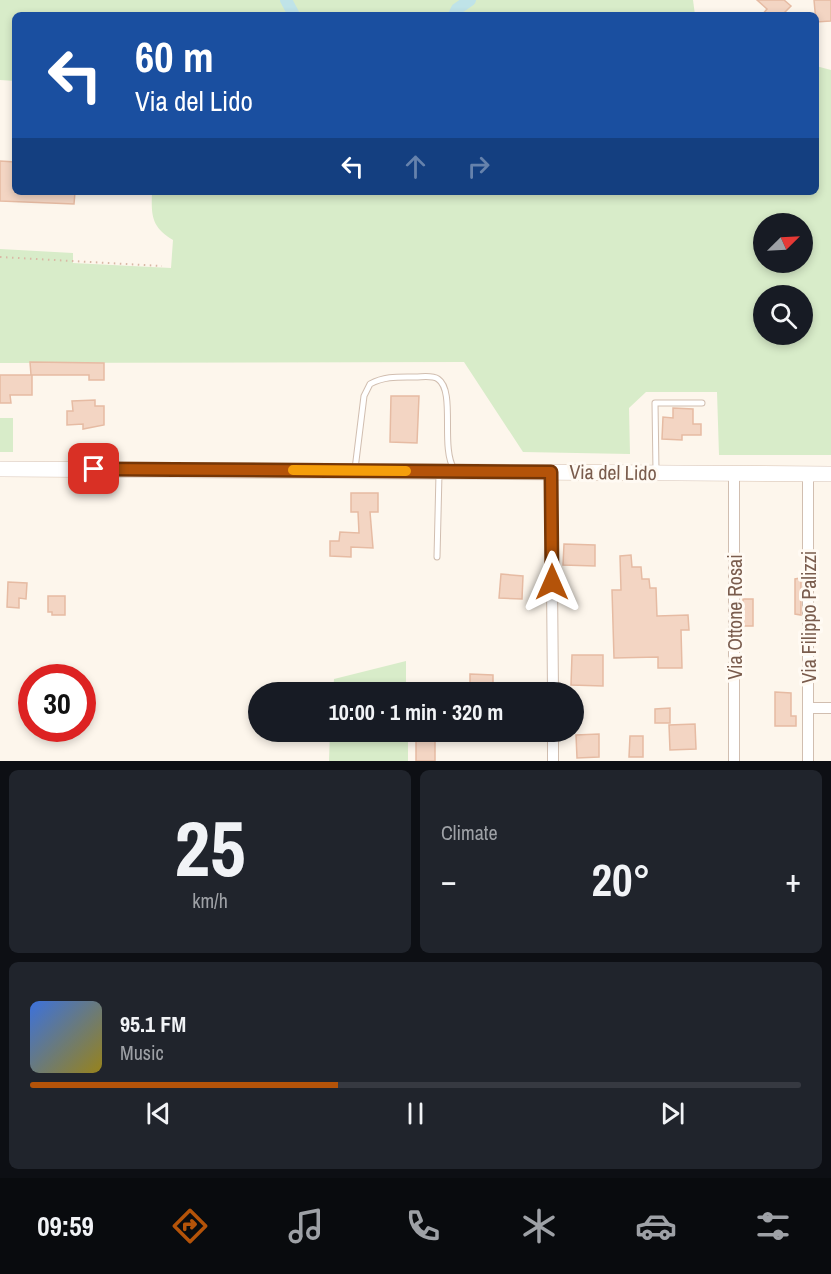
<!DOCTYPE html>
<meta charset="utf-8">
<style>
body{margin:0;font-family:"Archivo Narrow",sans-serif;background:#20242c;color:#f1f3f6;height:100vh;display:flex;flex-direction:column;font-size:22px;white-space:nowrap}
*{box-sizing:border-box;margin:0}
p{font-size:20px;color:#9ea1a6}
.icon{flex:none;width:33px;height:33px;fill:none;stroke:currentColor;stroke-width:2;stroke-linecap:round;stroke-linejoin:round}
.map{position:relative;height:761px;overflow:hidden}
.panel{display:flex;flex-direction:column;gap:9px;padding:9px;background:#0d0f14;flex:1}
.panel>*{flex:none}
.guide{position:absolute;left:12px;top:12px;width:807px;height:183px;border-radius:9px;box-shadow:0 3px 9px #0003;background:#1a4fa0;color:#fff;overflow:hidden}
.needle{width:39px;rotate:66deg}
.fabs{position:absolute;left:753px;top:213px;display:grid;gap:12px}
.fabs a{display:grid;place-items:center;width:60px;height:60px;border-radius:50%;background:#171b24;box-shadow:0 3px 9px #0003;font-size:30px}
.speed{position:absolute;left:18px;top:664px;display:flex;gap:12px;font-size:30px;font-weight:700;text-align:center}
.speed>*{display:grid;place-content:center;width:78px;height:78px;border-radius:50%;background:#171b24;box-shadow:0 3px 9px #0003;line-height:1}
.speed .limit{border:9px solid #d22;background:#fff;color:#111}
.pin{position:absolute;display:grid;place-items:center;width:51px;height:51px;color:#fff;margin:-26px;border-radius:12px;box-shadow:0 3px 9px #0006}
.me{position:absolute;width:66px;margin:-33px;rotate:0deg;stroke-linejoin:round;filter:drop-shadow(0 0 4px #0008)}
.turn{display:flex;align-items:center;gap:21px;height:126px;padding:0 24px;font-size:27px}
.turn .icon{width:78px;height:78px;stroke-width:2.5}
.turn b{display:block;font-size:42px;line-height:51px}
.lanes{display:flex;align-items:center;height:57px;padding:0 24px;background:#0003;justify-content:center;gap:30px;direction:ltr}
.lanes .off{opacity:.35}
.big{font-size:45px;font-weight:700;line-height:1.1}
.panel .widget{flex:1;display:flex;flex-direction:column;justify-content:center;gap:9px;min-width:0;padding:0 21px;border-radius:9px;background:#20242c}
.panel .dial{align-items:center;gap:0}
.dial b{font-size:78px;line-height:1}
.song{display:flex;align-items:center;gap:18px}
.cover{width:72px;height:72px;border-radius:9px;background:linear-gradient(135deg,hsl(220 70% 55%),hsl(50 70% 35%))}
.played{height:6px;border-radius:3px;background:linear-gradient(90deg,#b45309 40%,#363941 40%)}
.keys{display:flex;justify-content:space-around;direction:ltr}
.heat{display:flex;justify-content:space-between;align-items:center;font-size:33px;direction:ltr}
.panel .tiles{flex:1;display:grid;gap:9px;grid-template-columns:1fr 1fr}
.widget:last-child{grid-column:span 2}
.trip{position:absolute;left:248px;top:682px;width:336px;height:60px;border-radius:30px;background:#171b24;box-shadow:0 3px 9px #0003;font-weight:700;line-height:60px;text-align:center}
.tab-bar{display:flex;height:96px;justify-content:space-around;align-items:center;background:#090b0e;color:#9ea1a6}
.tab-bar .icon{width:42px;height:42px}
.tab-bar .active{color:#b45309}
.tab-bar b{font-size:27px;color:#f1f3f6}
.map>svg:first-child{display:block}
</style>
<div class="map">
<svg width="831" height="761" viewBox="0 0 831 761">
<rect width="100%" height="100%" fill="#fdf6ec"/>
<!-- green -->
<g fill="#d8ecc9" fill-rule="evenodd">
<polygon points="0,0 693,0 695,15 15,15 15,81 0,80"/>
<path d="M 816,66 L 831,70 L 831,455 L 719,455 L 717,392 L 646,392 L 629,408 L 630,454 L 523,452 L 464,362 L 0,363 L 0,249 L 73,253 L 73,263 L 171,268 L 173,240 C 152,227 151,217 152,192 L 816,192 ZM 764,224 L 802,224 L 802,262 L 764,262 ZM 764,296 L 802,296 L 802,334 L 764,334 Z"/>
<rect x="0" y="418" width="13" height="34"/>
<polygon points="406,661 406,693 333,693 334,679"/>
<polygon points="330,732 408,732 408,761 329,761"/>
</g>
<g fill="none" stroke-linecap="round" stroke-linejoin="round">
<!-- canal -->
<g stroke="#bfe3e8" stroke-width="12">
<polyline points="286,0 294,15"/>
<polyline points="454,15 457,9 470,0"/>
</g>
</g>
<!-- building -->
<g fill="#f3d5c3" stroke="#e6bba3" stroke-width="1.5">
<polygon points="757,0 784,0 791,6 782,15 762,15 767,9"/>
<polygon points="814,0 831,0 831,21 816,22"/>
<polygon points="0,161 15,162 15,192 75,192 74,204 0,201"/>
<polygon points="30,362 104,363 104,380 89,380 89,375 32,375 32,395 10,395 11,403 0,403 0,375 31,375"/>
<polygon points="391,396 419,396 417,443 390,442"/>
<polygon points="95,400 95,406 104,406 104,425 83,429 83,424 67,425 67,411 73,411 72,401"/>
<polygon points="673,408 693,409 693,424 701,424 701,435 682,435 682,440 662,439 663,417 673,418"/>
<polygon points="351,493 378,493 378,512 370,512 373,548 351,547 351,557 330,556 330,541 339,541 340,532 359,533 358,512 351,512"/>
<polygon points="564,544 595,545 595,566 563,565"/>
<polygon points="631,555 632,567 641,567 642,579 649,579 650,588 656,588 657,616 688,615 689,630 681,630 682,668 658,668 658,657 614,658 612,590 621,590 620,556"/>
<polygon points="501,574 523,576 522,599 499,598"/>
<polygon points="801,578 801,615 795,614 795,579"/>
<polygon points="8,582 27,583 26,599 19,598 19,608 7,607"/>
<polygon points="48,596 65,596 65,615 52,615 52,612 48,612"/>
<rect x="743" y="599" width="10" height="27"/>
<polygon points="572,655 603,655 603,686 571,685"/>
<polygon points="470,674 493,675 493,693 470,693"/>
<polygon points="775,692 791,693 791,716 796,716 796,726 775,726"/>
<polygon points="670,708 670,723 655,723 655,709"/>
<polygon points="695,724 696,749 670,750 669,725"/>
<rect x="416" y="732" width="19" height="29"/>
<polygon points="599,734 599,757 577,758 576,735"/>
<polygon points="630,736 643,736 643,757 629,757"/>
</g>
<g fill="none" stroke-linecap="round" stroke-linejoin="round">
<defs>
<g id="lane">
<path d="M 355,469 L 364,396 L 370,384 C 385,376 398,377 415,377 C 423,377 432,375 438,379 C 456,391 440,447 454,469"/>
<polyline points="656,471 655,403 702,403"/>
<polyline points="437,557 439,474"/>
</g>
<g id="street">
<polyline points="551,472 553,693"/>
<polyline points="734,473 734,761"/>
<polyline points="808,474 808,761"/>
<polyline points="808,708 831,708"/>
<polyline points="553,732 553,761"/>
</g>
<polyline id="secondary" points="0,469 831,474"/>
</defs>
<!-- lane casing -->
<use href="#lane" stroke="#d1beb0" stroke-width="7"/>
<!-- street casing -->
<use href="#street" stroke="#d1beb0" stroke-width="12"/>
<!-- secondary casing -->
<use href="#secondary" stroke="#d6c0b0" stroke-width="16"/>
<!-- path -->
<polyline stroke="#d9b8a5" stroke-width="2" stroke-dasharray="1.5 4.5" stroke-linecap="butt" points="0,257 162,266"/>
<!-- lane -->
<use href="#lane" stroke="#fff" stroke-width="5"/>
<!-- street -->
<use href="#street" stroke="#fff" stroke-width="10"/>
<!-- secondary -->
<use href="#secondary" stroke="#fff" stroke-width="15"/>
</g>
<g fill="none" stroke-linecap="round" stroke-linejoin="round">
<defs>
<polyline id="route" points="94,469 551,472 552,582"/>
</defs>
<!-- route casing -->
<use href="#route" stroke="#753606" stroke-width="15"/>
<!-- route -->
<use href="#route" stroke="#b45309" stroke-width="10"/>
<!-- slow -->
<polyline stroke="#f59e0b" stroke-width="10" points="293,470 406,471"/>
</g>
<g text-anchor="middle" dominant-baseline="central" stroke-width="6" stroke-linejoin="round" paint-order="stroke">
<!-- street labels -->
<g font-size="20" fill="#7a5c4d" stroke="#fffaf3">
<text transform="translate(613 472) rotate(1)">Via del Lido</text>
<text transform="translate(734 617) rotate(-90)">Via Ottone Rosai</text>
<text transform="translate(808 617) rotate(-90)">Via Filippo Palizzi</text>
</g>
</g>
</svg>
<div class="fabs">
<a><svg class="needle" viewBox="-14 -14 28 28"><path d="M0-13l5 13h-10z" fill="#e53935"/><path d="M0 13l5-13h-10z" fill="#9ea1a6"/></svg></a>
<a><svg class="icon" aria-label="search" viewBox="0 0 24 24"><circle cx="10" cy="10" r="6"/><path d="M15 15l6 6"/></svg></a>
</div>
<div class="speed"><div class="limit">30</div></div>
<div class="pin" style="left:94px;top:469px;background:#d93025"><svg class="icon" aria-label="arrive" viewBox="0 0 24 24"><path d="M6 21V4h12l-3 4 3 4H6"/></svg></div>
<svg class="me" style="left:552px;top:582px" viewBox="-20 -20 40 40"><path d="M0-17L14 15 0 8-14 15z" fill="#b45309" stroke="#fff" stroke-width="4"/></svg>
<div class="trip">10:00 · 1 min · 320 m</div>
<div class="guide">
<div class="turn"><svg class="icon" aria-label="left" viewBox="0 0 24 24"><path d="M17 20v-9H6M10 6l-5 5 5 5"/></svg><div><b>60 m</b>Via del Lido</div></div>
<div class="lanes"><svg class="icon" aria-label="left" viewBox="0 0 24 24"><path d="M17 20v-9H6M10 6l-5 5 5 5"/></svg><svg class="icon off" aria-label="ahead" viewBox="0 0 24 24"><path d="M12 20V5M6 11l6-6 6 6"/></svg><svg class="icon off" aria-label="right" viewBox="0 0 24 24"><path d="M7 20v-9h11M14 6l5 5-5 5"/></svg></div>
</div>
</div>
<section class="panel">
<div class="tiles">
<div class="widget dial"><b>25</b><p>km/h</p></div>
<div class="widget"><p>Climate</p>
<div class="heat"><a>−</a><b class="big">20°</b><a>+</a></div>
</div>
<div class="widget">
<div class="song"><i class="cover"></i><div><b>95.1 FM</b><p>Music</p></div></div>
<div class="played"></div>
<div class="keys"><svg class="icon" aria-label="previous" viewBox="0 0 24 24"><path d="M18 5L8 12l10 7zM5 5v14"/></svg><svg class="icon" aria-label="pause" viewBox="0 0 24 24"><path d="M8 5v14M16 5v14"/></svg><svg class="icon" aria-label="next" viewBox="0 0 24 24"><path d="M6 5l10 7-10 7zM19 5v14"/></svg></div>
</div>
</div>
</section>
<nav class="tab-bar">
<b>09:59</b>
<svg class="icon active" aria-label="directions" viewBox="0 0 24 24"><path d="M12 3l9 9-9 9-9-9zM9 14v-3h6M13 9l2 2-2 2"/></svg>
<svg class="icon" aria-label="music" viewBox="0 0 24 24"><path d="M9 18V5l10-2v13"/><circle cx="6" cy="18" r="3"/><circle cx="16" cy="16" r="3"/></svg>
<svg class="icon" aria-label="phone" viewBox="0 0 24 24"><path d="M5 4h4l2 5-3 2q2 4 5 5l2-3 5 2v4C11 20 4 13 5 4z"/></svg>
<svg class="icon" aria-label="climate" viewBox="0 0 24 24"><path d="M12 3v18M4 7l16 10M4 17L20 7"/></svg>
<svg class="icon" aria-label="car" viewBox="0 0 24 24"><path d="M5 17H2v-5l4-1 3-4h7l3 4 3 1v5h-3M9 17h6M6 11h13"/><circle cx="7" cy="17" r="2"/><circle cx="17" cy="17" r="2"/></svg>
<svg class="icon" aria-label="filters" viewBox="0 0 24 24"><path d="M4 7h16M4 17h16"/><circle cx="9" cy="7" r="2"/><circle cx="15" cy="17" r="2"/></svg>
</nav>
